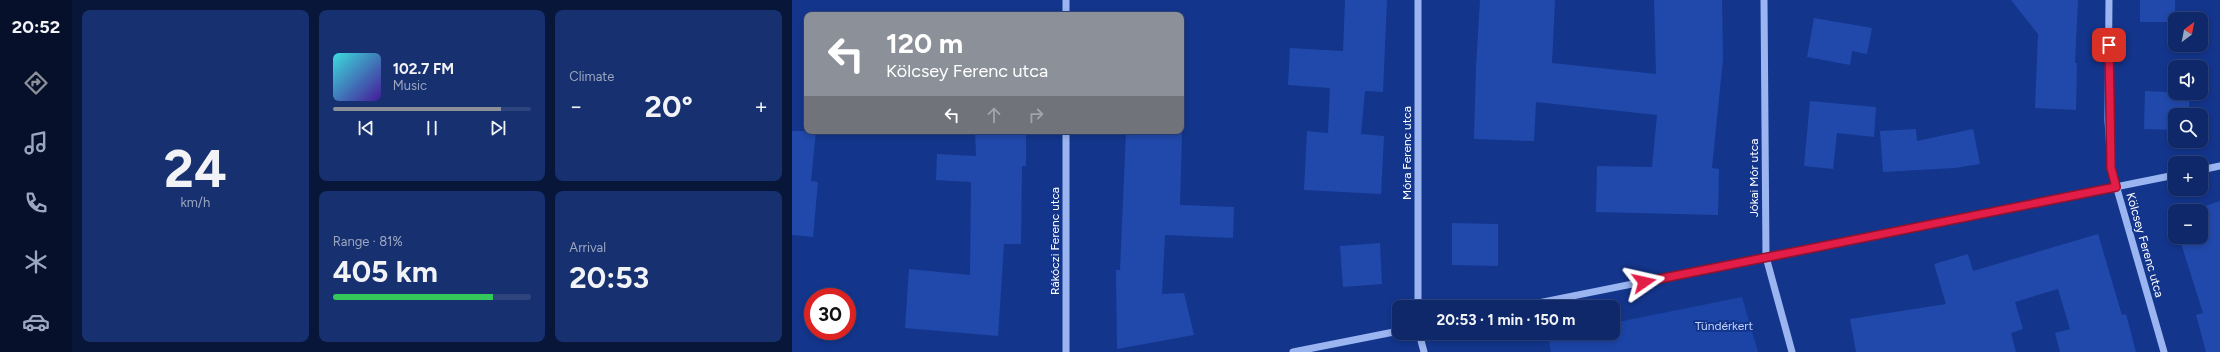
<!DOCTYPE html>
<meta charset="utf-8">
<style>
body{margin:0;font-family:Figtree,sans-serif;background:#17306f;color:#f1f3f6;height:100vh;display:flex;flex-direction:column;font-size:15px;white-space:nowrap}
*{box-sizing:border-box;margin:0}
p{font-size:13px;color:#9ba6c0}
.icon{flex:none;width:22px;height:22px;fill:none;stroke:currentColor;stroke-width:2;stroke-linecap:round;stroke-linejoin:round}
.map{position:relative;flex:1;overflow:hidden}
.side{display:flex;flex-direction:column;gap:10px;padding:10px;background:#08163a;width:720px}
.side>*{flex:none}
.hud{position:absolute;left:12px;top:12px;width:380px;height:122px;border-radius:8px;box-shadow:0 2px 6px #0003,0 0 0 1px #2e447d;background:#8c9099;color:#fff;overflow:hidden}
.needle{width:26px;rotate:32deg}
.fabs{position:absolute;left:1376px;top:12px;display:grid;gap:8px}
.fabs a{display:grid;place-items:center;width:40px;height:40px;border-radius:8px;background:#0e2869;box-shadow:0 2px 6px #0003,0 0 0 1px #2e447d;font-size:20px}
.speed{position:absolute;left:12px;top:288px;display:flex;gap:8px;font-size:20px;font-weight:700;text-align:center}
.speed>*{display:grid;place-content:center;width:52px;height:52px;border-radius:50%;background:#0e2869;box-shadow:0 2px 6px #0003,0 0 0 1px #2e447d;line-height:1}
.speed .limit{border:6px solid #d22;background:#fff;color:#111}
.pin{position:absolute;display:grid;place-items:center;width:34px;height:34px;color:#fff;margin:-17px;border-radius:8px;box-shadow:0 2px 6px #0006}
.me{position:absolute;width:44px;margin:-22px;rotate:79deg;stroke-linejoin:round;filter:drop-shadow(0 0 3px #0008)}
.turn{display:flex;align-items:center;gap:14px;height:84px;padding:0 16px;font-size:18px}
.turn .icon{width:52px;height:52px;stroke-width:2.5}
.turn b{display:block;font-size:28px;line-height:34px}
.lanes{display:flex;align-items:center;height:38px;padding:0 16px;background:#0003;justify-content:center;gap:20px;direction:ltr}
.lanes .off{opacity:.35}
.big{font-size:30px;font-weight:700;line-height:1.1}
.side .widget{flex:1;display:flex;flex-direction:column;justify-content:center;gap:6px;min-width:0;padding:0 14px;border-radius:8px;background:#17306f}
.side .dial{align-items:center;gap:0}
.dial b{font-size:52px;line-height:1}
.song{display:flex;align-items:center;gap:12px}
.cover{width:48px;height:48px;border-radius:6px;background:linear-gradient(135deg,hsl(180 70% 55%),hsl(260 70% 35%))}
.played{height:4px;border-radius:2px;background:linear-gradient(90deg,#8c9099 85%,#2e447d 85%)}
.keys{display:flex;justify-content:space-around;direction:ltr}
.heat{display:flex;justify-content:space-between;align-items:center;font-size:22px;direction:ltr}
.charge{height:6px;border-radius:3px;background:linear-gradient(90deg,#34c759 81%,#2e447d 0)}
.side .tiles{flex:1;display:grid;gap:10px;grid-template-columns:repeat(3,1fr)}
.widget:first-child{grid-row:span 2}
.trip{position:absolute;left:600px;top:300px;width:228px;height:40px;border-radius:8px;background:#0e2869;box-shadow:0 2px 6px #0003,0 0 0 1px #2e447d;font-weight:700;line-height:40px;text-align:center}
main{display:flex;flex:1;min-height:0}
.dock{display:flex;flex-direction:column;width:72px;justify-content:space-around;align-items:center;background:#06102a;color:#9ba6c0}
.dock .icon{width:28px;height:28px}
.dock .on{color:#8c9099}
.dock b{font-size:18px;color:#f1f3f6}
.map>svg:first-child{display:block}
</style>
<main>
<nav class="dock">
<b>20:52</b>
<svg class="icon on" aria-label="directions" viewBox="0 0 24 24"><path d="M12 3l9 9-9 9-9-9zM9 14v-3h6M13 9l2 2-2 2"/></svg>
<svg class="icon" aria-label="music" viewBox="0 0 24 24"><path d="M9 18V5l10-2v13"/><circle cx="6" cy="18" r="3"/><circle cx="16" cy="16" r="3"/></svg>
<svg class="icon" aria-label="phone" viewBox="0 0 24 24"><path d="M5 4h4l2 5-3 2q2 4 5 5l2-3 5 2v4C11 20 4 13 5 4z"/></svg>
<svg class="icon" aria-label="climate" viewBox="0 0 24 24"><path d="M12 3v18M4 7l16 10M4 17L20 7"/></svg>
<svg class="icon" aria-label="car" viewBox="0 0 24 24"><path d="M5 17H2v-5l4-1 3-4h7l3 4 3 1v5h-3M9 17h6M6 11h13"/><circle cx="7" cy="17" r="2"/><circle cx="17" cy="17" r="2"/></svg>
</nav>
<section class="side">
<div class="tiles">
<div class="widget dial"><b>24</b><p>km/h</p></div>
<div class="widget">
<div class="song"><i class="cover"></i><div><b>102.7 FM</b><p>Music</p></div></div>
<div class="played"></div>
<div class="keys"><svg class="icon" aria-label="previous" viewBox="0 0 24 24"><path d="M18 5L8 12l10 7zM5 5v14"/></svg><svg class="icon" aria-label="pause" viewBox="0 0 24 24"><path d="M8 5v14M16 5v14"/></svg><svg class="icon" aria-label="next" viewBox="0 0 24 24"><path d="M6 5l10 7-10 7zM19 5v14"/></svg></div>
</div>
<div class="widget"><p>Climate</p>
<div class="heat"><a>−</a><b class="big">20°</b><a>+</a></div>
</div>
<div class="widget"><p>Range · 81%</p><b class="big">405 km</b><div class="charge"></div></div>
<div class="widget"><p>Arrival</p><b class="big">20:53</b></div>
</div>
</section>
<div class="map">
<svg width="1428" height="352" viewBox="0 0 1428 352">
<rect width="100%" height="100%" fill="#13358c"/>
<!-- green -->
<polygon fill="#1b44a6" points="950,297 966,352 759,352 756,336 769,333 821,333 821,323"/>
<!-- building -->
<g fill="#2149ab">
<polygon points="553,0 595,0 591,92 573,91 569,134 592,136 589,194 512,190 515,131 536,133 538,88 496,85 498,48 551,51"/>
<polygon points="688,0 763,0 760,63 864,74 862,0 930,0 931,59 920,168 927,169 926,215 804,212 805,166 860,167 865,115 744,102 742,141 682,139 684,67"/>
<polygon points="1219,0 1286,0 1283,63 1285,63 1284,110 1243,108 1246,34"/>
<rect x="1348" y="0" width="35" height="22"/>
<polygon points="1022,18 1080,28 1075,54 1060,51 1058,65 1015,57"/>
<polygon points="1353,91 1397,93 1397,115 1383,115 1383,130 1352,129"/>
<polygon points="1018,101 1084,107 1082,137 1045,133 1041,169 1012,166"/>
<polygon points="1124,129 1125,141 1181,129 1188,164 1163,168 1091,172 1088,131"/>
<polygon points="0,131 24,131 19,181 26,182 21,237 0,235"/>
<polygon points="183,131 234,131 234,166 230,166 229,244 212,244 206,336 113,328 117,269 178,275 179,182 144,180 145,154 184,156"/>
<polygon points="334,131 390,133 388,205 442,207 441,238 373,235 370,294 392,293 402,335 325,349 324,270 328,270"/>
<polygon points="1428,201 1428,352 1414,352 1404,315 1411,313 1387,237 1409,237 1409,211 1398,211"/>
<polygon points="660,223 706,224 706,266 660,265"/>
<polygon points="1306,234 1330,315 1334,314 1344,352 1268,352 1263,333 1278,329 1266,289 1223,302 1231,329 1219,333 1224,352 1064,352 1058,319 1154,304 1142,264 1176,254 1181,271"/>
<polygon points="588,243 590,284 551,287 548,246"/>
</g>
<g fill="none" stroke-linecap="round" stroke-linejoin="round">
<!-- minor -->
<g stroke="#9bb5f1" stroke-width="7">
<polyline points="972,0 974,257 1000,352"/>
<polyline points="1317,0 1316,120 1319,168 1372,352"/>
<polyline points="274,15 274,0"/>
<polyline points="1409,170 1428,166"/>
<polyline points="626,307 626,0"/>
<polyline points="726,307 1383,175"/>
<polyline points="627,333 632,352"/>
<polyline points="274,352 274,131"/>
<polyline points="501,352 607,331"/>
</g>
</g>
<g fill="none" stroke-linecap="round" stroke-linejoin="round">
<defs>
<polyline id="route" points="852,282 1324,187 1319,168 1317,45"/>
</defs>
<!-- route casing -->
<use href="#route" stroke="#92132f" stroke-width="10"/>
<!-- route -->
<use href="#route" stroke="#e11d48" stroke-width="7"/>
</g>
<g text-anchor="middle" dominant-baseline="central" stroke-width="4" stroke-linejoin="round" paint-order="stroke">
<!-- street labels -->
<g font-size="12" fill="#fff" stroke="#13358c">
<text transform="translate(615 153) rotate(-90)">Móra Ferenc utca</text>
<text transform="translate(962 178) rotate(-90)">Jókai Mór utca</text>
<text transform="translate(263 241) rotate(-90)">Rákóczi Ferenc utca</text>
<text transform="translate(1353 245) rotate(74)">Kölcsey Ferenc utca</text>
</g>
<!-- park labels -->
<g font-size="12" fill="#c2d4fc" stroke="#13358c">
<text x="932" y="326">Tündérkert</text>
</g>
</g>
</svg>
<div class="fabs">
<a><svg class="needle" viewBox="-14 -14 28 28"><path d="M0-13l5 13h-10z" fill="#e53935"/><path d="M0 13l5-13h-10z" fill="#9ba6c0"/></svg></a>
<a><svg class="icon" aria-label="sound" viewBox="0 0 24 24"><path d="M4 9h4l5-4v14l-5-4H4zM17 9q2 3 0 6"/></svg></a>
<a><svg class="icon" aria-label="search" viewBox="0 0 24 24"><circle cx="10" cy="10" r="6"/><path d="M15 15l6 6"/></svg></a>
<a>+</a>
<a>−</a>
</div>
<div class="speed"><div class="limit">30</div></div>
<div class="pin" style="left:1317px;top:45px;background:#d93025"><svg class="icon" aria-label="arrive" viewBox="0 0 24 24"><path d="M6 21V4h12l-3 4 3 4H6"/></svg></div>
<svg class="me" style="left:852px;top:282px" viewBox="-20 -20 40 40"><path d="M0-17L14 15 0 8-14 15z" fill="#e11d48" stroke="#fff" stroke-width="4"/></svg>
<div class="trip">20:53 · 1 min · 150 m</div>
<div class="hud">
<div class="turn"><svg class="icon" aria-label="left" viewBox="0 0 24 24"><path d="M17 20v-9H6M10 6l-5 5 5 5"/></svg><div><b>120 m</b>Kölcsey Ferenc utca</div></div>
<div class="lanes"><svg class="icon" aria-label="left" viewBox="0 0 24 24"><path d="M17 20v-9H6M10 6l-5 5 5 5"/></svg><svg class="icon off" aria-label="ahead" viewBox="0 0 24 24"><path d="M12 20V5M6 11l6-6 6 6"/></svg><svg class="icon off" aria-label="right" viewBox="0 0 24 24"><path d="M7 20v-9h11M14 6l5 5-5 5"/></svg></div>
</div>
</div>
</main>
